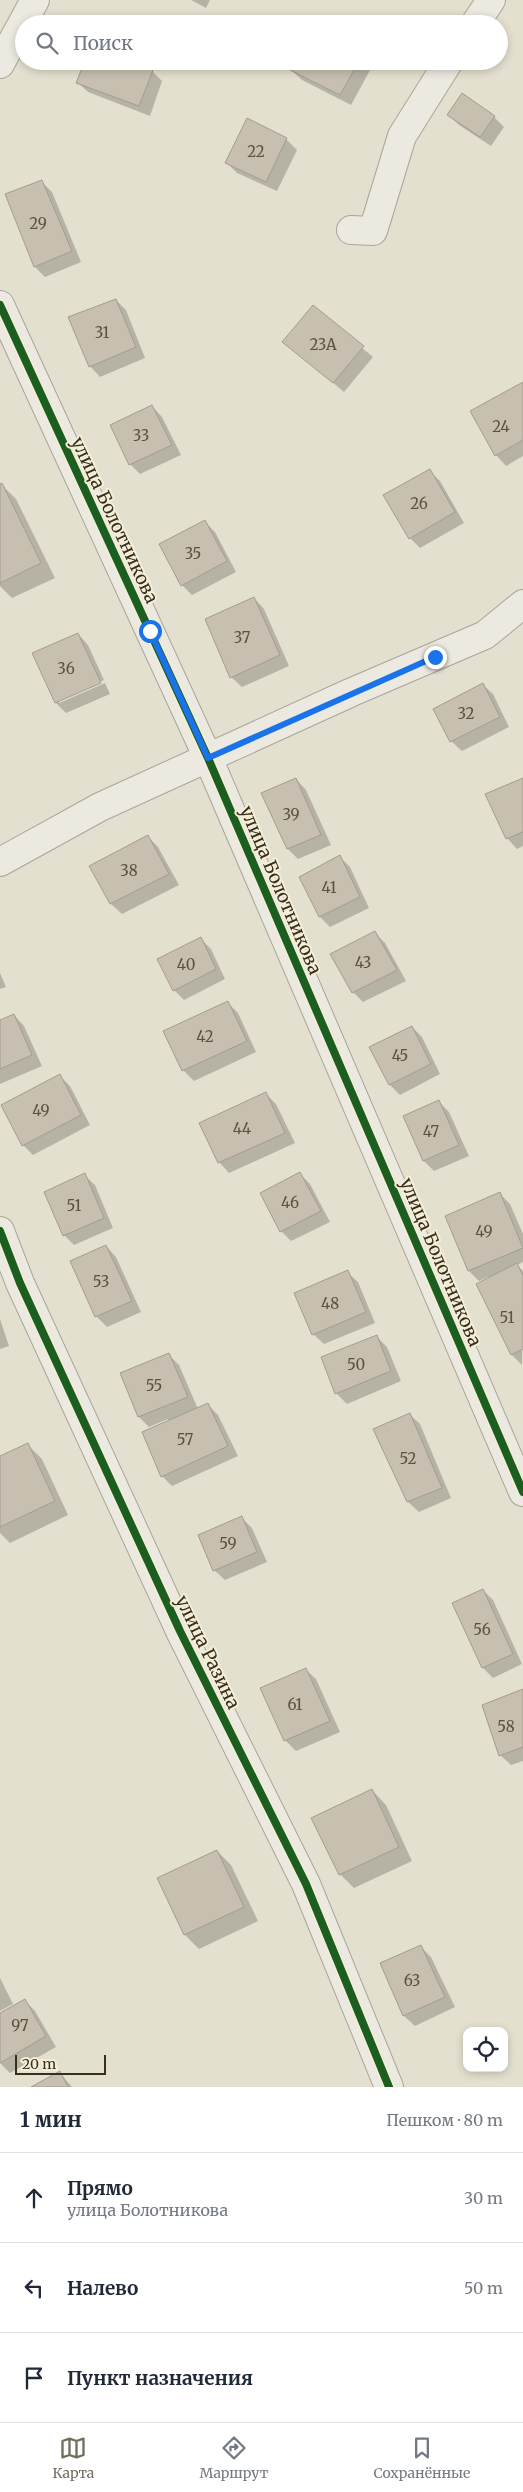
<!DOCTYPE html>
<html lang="ru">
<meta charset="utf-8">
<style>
body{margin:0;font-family:Merriweather,serif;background:#f6f6f7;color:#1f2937}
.controls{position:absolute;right:15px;bottom:15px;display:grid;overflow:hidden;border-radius:10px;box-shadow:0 2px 8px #0003}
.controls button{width:45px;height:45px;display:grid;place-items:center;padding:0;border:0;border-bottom:1px solid #e0e1e3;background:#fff;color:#1f2937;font:25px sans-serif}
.scale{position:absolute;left:15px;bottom:12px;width:91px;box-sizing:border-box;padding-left:5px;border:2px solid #382e20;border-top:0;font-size:14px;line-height:18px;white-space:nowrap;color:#382e20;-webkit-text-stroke:4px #f4eed6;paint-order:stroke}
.stop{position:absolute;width:15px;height:15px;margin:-11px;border:4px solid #1a73e8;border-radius:50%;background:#fff}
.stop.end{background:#1a73e8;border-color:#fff;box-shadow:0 1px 5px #0008}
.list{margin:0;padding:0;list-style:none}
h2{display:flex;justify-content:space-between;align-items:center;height:65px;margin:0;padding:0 20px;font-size:21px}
h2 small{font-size:16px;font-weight:400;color:#747a83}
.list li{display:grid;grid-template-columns:32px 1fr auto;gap:15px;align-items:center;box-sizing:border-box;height:90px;padding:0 20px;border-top:1px solid #e0e1e3}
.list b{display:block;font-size:19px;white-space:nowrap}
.list p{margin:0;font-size:16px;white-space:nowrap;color:#747a83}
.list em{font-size:16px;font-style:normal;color:#747a83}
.icon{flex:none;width:28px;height:28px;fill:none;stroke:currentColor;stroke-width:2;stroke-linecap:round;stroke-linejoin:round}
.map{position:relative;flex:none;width:523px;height:2087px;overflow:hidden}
.search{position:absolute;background:#fff;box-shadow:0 2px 8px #0003;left:15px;right:15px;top:15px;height:55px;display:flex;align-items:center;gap:12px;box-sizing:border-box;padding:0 18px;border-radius:28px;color:#747a83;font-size:19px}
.sheet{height:335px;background:#fff}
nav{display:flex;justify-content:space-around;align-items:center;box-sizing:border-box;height:70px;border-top:1px solid #e0e1e3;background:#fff;font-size:14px;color:#747a83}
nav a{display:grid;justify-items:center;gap:2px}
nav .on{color:#746c5d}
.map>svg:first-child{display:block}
</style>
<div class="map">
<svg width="523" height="2087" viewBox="0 0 523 2087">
<rect width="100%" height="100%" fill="#e4e0cf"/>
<path fill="#0003" d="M 191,0 L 210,0 L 206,8 Z
M 296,61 L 375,61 L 351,105 L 302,80 L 291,70 Z
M 152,71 L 162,81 L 150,116 L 88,92 L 77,82 Z
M 449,115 L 494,117 L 504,127 L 491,146 L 459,125 Z
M 286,139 L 297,150 L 277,191 L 237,173 L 227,163 Z
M 41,181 L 52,192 L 81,262 L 45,277 L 35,267 L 6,195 Z
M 116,300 L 126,310 L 145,358 L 100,377 L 90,366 Z
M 313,307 L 373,357 L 344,392 L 284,342 Z
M 523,384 L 523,456 L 506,466 L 496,455 Z
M 152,406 L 162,417 L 181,455 L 140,474 L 130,464 Z
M 429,471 L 440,481 L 464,523 L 420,548 L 410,538 Z
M 0,485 L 2,485 L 16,499 L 55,578 L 12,598 L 0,586 Z
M 204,521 L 215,532 L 236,572 L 192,595 L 182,585 Z
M 254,598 L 264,609 L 289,666 L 242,687 L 231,677 Z
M 78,634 L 88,645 L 104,680 L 59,700 L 59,703 L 105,683 L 110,694 L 66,713 L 56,703 Z
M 482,684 L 493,694 L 509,727 L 462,751 L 451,741 Z
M 296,779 L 306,790 L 331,845 L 298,859 L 288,849 Z
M 523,779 L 523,846 L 517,849 L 507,838 Z
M 148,837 L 158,847 L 179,885 L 122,914 L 111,904 L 91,866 Z
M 340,857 L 350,867 L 369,908 L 330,927 L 320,917 Z
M 374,932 L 385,943 L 406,981 L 363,1002 L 353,992 Z
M 201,939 L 211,949 L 225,979 L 184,1000 L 174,990 Z
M 0,973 L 6,987 L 0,989 Z
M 228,1003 L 238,1013 L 256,1052 L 194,1081 L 183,1070 L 165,1032 Z
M 14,1015 L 24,1026 L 42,1066 L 0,1084 L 0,1022 Z
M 412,1027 L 422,1037 L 440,1074 L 400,1095 L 390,1085 L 370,1047 Z
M 60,1076 L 70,1086 L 90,1125 L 33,1155 L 23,1145 Z
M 266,1094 L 276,1104 L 295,1143 L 229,1173 L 219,1162 Z
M 439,1102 L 449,1112 L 469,1156 L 434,1171 L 424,1161 L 404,1117 Z
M 300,1174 L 310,1184 L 330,1222 L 291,1241 L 281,1231 Z
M 84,1175 L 95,1185 L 113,1228 L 74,1245 L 64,1235 Z
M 500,1194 L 510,1204 L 523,1234 L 523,1262 L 517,1265 L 523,1271 L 522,1365 L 512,1355 L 478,1285 L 489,1279 L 488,1277 L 479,1281 L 469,1271 Z
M 106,1246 L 116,1257 L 141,1312 L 107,1327 L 96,1316 L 71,1262 Z
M 347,1272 L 358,1282 L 375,1323 L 324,1344 L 313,1334 Z
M 0,1319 L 9,1346 L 0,1349 Z
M 377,1337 L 387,1347 L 401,1381 L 347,1404 L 336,1393 Z
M 169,1355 L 179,1365 L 198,1409 L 208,1405 L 218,1415 L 238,1456 L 172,1486 L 162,1476 L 168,1419 L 149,1427 L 139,1417 L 121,1374 Z
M 409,1414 L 420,1424 L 451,1498 L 419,1512 L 408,1502 L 375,1429 Z
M 28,1445 L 42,1459 L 68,1515 L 10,1543 L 0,1533 L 0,1458 Z
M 242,1518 L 252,1528 L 267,1562 L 225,1580 L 214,1570 Z
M 483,1590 L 493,1600 L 522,1664 L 493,1678 L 483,1668 L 453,1604 Z
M 305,1669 L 316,1679 L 340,1732 L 296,1751 L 285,1740 Z
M 523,1691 L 523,1761 L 511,1765 L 500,1755 Z
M 372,1790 L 386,1805 L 412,1861 L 354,1888 L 340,1874 Z
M 217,1851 L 231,1865 L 258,1921 L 199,1949 L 185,1935 L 158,1879 Z
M 421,1947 L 431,1957 L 455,2007 L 415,2026 L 404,2016 L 381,1964 Z
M 0,1978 L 13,2004 L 0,2011 Z
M 25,2001 L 35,2011 L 56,2047 L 10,2073 L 0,2063 L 0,2015 Z
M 59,2072 L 72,2087 L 34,2087 Z"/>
<path fill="#c7bfb0" stroke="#a49c8e" d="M 85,61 L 129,61 L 153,70 L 139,106 L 76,83 Z
M 295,61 L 359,61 L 340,95 L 290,70 Z
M 462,93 L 495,116 L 480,137 L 447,115 Z
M 247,118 L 287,138 L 266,182 L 225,163 Z
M 42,180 L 72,251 L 34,267 L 5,194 Z
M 116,299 L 136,347 L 89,367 L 68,317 Z
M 313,305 L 364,346 L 333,383 L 282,342 Z
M 523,382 L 523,440 L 495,456 L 470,411 Z
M 152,405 L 172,445 L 129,465 L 110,425 Z
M 430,469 L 455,512 L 409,539 L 383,495 Z
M 2,483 L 41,563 L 0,583 L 0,484 Z
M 205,520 L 227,561 L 181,586 L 159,544 Z
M 254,597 L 280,655 L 230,678 L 205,619 Z
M 78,633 L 101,683 L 55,703 L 32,653 Z
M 483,683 L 500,717 L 450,742 L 433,709 Z
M 296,778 L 321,835 L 287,849 L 261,793 Z
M 523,778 L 523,832 L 506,839 L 485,794 Z
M 148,835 L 169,874 L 110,904 L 89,866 Z
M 340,855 L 360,897 L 319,917 L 299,877 Z
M 375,931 L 397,970 L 352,993 L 330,954 Z
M 201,937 L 216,969 L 173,991 L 157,959 Z
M 228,1001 L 247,1041 L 182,1071 L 163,1031 Z
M 14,1014 L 32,1055 L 0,1069 L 0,1020 Z
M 412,1026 L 431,1064 L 389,1085 L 369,1047 Z
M 60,1074 L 81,1115 L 22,1146 L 1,1105 Z
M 266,1092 L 285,1133 L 218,1163 L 199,1123 Z
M 439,1100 L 459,1145 L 423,1161 L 403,1116 Z
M 300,1172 L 321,1211 L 280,1232 L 260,1193 Z
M 85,1173 L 104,1218 L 63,1236 L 44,1192 Z
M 500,1192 L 523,1248 L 468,1271 L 445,1216 Z
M 106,1245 L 132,1301 L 95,1317 L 70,1261 Z
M 517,1263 L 523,1276 L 523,1349 L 511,1355 L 476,1284 Z
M 348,1270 L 366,1312 L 312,1335 L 294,1293 Z
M 377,1335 L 391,1371 L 335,1394 L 321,1357 Z
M 169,1353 L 188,1397 L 138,1417 L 120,1373 Z
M 208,1403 L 228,1446 L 161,1477 L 142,1432 Z
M 410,1413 L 442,1488 L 407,1502 L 373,1429 Z
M 28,1443 L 55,1501 L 0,1527 L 0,1456 Z
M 242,1516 L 257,1552 L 213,1571 L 198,1535 Z
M 483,1589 L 513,1654 L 482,1668 L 452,1603 Z
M 306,1668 L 330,1721 L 284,1741 L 260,1688 Z
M 523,1689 L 523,1747 L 499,1756 L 482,1705 Z
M 372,1789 L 399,1847 L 339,1875 L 311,1818 Z
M 217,1850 L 244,1907 L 184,1935 L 157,1878 Z
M 421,1945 L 445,1997 L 403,2016 L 380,1963 Z
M 25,1999 L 46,2036 L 0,2063 L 0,2013 Z
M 60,2071 L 68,2087 L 31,2087 Z"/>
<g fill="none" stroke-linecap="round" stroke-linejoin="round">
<defs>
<path id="minor" d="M 475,24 L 491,0
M 0,64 L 35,0
M 351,230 L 373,231 L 402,136 L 449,61
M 0,305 L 208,758 L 523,1492
M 0,862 L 100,807 L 352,692 L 485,635 L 523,604
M 0,1231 L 20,1283 L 180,1631 L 306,1884 L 389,2087"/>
</defs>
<use href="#minor" stroke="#a9a598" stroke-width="30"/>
<use href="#minor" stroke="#ece9e0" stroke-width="28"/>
<defs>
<path id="cycleway" d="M 0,305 L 208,758 L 523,1492
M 0,1231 L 20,1283 L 180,1631 L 306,1884 L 389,2087"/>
</defs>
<use href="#cycleway" stroke="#f4eed6" stroke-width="11"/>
<use href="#cycleway" stroke="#1b5e20" stroke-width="8"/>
</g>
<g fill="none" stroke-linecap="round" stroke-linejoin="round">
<path stroke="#1a73e8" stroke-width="6" d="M 150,631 L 208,758 L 435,657"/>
</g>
<g text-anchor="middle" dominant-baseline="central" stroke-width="4" stroke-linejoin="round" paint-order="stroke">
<g font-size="15" fill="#5c5244">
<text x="256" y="151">22</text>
<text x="38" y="223">29</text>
<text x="102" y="332">31</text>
<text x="323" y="344">23А</text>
<text x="501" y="426">24</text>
<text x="141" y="435">33</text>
<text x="419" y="503">26</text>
<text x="193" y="553">35</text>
<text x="242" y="637">37</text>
<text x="66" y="668">36</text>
<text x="466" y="713">32</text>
<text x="291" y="814">39</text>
<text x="129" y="870">38</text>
<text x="329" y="887">41</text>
<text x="363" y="962">43</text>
<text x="186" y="964">40</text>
<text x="205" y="1036">42</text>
<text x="400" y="1055">45</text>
<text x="41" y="1110">49</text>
<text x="242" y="1128">44</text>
<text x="431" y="1131">47</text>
<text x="290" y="1202">46</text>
<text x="74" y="1205">51</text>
<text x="484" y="1231">49</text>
<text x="101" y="1281">53</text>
<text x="330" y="1303">48</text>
<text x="507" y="1317">51</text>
<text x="356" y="1364">50</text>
<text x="154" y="1385">55</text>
<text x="185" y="1439">57</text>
<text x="408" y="1458">52</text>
<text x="228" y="1543">59</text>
<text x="482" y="1629">56</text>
<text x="295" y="1704">61</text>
<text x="506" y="1726">58</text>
<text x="412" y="1980">63</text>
<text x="20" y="2025">97</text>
</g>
<g font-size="18" fill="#382e20" stroke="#f4eed6">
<text transform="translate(115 520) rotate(65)">улица Болотникова</text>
<text transform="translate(281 890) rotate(67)">улица Болотникова</text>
<text transform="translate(441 1262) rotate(67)">улица Болотникова</text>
<text transform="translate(208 1652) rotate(64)">улица Разина</text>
</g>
</g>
</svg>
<div class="controls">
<button><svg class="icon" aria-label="locate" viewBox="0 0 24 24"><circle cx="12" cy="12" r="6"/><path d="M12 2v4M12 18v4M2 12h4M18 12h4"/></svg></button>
</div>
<div class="scale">20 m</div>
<div class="stop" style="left:150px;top:631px"></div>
<div class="stop end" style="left:435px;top:657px"></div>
<div class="search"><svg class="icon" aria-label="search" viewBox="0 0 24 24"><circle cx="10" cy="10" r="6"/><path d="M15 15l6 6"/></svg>Поиск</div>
</div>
<section class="sheet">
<h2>1 мин<small>Пешком · 80 m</small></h2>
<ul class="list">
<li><svg class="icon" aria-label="ahead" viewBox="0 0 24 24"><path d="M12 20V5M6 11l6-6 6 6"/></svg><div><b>Прямо</b><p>улица Болотникова</p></div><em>30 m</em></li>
<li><svg class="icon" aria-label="left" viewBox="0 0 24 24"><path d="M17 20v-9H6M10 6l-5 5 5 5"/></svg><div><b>Налево</b></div><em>50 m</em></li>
<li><svg class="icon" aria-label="arrive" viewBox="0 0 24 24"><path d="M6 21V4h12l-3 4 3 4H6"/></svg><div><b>Пункт назначения</b></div></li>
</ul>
</section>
<nav>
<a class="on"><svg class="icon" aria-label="map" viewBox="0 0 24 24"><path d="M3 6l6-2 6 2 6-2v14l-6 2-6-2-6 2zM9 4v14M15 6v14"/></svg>Карта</a>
<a><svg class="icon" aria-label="directions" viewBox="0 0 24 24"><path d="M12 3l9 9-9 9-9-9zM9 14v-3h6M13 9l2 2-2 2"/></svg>Маршрут</a>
<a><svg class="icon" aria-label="saved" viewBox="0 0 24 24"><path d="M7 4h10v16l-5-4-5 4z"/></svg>Сохранённые</a>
</nav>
